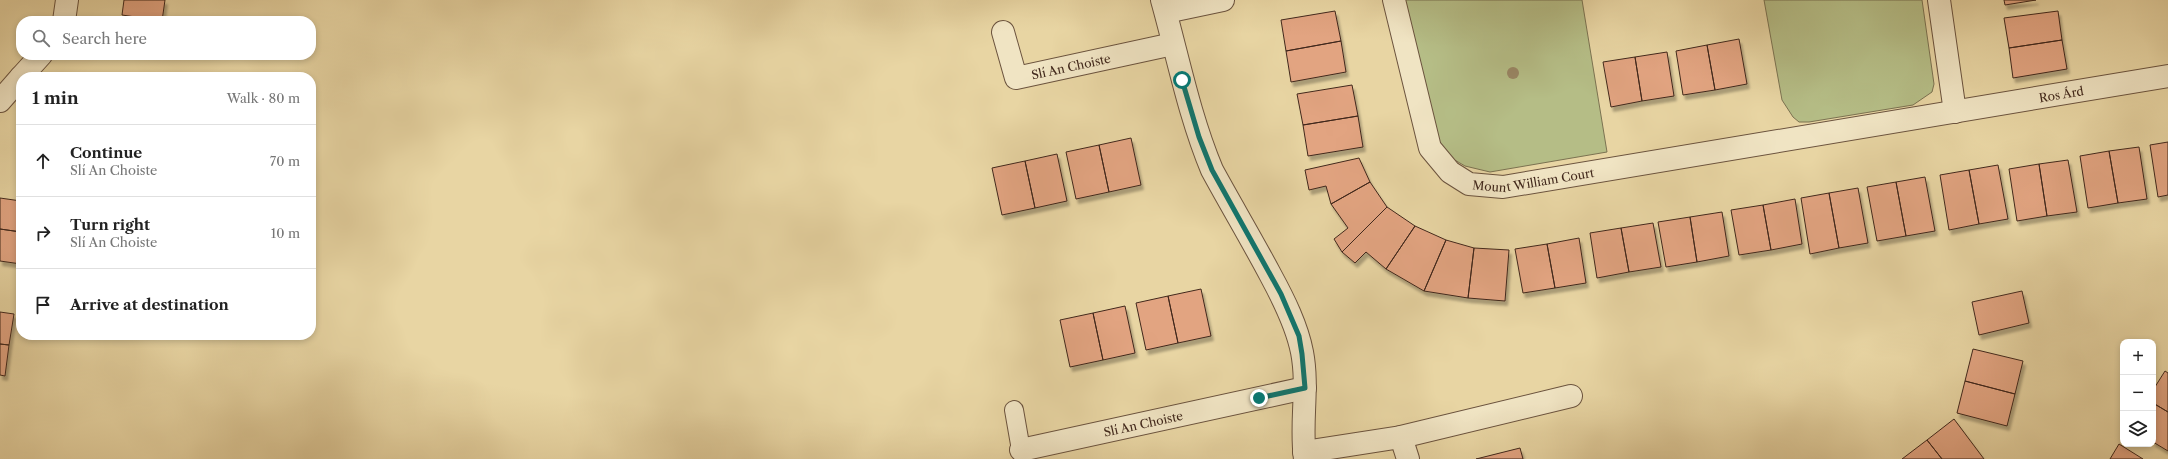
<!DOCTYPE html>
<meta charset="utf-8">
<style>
body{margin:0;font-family:"Libre Caslon Text",serif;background:#f2f2f2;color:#222}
.controls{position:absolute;right:12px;bottom:12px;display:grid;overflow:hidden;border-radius:8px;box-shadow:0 2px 6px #0003}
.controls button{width:36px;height:36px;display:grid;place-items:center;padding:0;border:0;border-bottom:1px solid #e0e0e0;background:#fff;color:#222;font:20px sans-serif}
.stop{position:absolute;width:12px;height:12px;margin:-9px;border:3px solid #0f766e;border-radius:50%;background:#fff}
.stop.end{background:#0f766e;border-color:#fff;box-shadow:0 1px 4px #0008}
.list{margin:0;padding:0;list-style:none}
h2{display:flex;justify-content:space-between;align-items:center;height:52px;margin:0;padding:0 16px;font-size:17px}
h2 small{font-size:13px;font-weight:400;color:#767676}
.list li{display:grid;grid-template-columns:26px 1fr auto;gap:12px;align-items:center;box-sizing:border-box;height:72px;padding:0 16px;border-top:1px solid #e0e0e0}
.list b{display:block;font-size:15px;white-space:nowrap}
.list p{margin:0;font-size:13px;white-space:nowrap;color:#767676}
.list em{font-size:13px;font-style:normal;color:#767676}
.icon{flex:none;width:22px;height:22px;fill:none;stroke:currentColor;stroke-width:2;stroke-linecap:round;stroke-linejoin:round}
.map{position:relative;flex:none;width:2168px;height:459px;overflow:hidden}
.search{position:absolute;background:#fff;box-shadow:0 2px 6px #0003;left:16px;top:16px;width:300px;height:44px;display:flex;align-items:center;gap:10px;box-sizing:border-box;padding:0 14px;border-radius:16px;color:#767676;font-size:15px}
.panel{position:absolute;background:#fff;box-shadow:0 2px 6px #0003;left:16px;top:72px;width:300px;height:268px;border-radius:16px}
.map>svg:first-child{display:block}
</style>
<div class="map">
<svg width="2168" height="459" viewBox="0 0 2168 459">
<defs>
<filter id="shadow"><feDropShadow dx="2.5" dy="4.5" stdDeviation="1" flood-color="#0004"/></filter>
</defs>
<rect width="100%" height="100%" fill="#e8d5a3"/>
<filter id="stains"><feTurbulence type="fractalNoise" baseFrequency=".005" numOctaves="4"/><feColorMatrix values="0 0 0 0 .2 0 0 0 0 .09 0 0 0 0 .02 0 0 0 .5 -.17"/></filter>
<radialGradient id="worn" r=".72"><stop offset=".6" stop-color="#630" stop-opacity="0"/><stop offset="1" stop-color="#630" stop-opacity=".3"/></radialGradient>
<path fill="#b5bd86" stroke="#7b7251" d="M 1403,0 L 1582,0 L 1607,152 L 1490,172 L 1465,166 L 1453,159 L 1442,147 L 1432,127 Z
M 1764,0 L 1922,0 L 1934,84 L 1932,92 L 1913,105 L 1809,122 L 1799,122 L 1793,117 L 1782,100 Z"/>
<path fill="#e2a481" stroke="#41281c" filter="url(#shadow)" d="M 124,0 L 165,0 L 162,21 L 122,15 Z
M 2004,0 L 2036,0 L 2005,5 Z
M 1335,11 L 1341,41 L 1286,51 L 1281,20 Z
M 2058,11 L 2062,40 L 2009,48 L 2004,18 Z
M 1739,39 L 1747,84 L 1715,90 L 1707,45 Z
M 2062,40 L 2067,69 L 2013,78 L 2009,48 Z
M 1341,41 L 1346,72 L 1291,82 L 1286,51 Z
M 1707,45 L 1715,90 L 1683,95 L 1676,51 Z
M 1667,52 L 1674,96 L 1642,101 L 1635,57 Z
M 1635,57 L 1642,101 L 1611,107 L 1603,62 Z
M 1352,85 L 1358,116 L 1303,125 L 1297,94 Z
M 1358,116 L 1363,147 L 1308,156 L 1303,125 Z
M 1131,138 L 1141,185 L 1109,192 L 1099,145 Z
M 2168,142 L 2168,195 L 2158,197 L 2150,145 Z
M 1099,145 L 1109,192 L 1076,199 L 1066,152 Z
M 2139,147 L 2147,199 L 2118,203 L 2109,151 Z
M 2109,151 L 2118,203 L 2088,208 L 2080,156 Z
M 1057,154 L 1067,201 L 1035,208 L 1025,161 Z
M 1359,158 L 1370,182 L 1331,204 L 1326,186 L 1309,190 L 1305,170 Z
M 2068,160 L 2077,212 L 2047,216 L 2039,164 Z
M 1025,161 L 1035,208 L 1002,215 L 992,168 Z
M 2039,164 L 2047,216 L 2017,221 L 2009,169 Z
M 1998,165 L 2008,219 L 1979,224 L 1969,170 Z
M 1969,170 L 1979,224 L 1949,230 L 1940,175 Z
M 1925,177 L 1935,231 L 1906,236 L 1896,182 Z
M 1370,182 L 1387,207 L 1342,252 L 1334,239 L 1348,228 L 1331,204 Z
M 1896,182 L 1906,236 L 1877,241 L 1867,187 Z
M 1858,188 L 1868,243 L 1839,248 L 1829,193 Z
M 1829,193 L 1839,248 L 1810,254 L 1801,198 Z
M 0,198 L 21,201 L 21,232 L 0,229 Z
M 1795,199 L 1802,244 L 1771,250 L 1763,205 Z
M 1763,205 L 1771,250 L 1739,255 L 1731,210 Z
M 1387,207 L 1415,226 L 1386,269 L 1366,252 L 1355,263 L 1342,252 Z
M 1722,212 L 1729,256 L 1697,262 L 1690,217 Z
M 1690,217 L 1697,262 L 1666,267 L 1658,222 Z
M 1653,223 L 1661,267 L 1629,272 L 1621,228 Z
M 1415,226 L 1446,240 L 1424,291 L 1386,269 Z
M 1621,228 L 1629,272 L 1597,278 L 1590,233 Z
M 0,229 L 21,232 L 21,264 L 0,261 Z
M 1579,238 L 1586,283 L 1555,288 L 1547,244 Z
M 1446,240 L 1474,248 L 1468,298 L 1424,291 Z
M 1547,244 L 1555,288 L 1523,293 L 1515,249 Z
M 1474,248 L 1509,250 L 1505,301 L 1468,298 Z
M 1201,289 L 1211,336 L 1178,343 L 1168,296 Z
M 2022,291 L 2029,323 L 1979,335 L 1972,302 Z
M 1168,296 L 1178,343 L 1146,350 L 1136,303 Z
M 1125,306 L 1135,353 L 1103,360 L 1093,313 Z
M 0,312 L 14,314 L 9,345 L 0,344 Z
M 1093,313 L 1103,360 L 1070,367 L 1060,320 Z
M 0,344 L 9,345 L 5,376 L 0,375 Z
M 1973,349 L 2023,361 L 2015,394 L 1965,381 Z
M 2165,371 L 2168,373 L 2168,412 L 2153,403 L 2153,390 Z
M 1965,381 L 2015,394 L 2007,426 L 1957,413 Z
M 2153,403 L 2168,412 L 2168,451 L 2153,442 Z
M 1954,419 L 1984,459 L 1942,459 L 1927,440 Z
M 1927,440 L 1942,459 L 1902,459 Z
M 2119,444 L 2143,459 L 2110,459 Z
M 1520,448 L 1523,459 L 1476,459 Z"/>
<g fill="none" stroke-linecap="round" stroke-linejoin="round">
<defs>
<path id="service" d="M 1014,410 L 1021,450"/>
<g id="minor">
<path d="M 1162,0 C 1178,57 1189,115 1212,170 C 1231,205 1252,240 1271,276 C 1284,300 1297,326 1302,352 C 1309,388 1300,423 1305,459"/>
<path id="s1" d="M 1394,0 L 1430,148 L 1450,172 L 1469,184 L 1503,187 L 2168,76"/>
<path d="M 1939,0 L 1955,112"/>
<path d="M 1166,12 L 1223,0"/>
<path d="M 64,21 L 67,0"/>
<path id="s2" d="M 1003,32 L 1016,78 L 1173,44"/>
<path d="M 21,77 L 41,55"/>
<path d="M 0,101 L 21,77"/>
<path d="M 1401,437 L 1571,396"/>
<path id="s3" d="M 1021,450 L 1305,388"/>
<path d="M 1304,452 L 1401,437 L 1408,459"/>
</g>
</defs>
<use href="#service" stroke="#6b533e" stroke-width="20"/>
<use href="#minor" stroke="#6b533e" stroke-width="24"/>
<use href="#service" stroke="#f0e4c3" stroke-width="18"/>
<use href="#minor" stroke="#f0e4c3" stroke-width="22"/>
</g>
<circle fill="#998664" cx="1513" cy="73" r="6"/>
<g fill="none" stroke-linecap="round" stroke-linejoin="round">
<path stroke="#0f766e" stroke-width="5" d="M 1182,80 L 1199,137 L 1212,170 L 1281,294 L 1299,336 L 1302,354 L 1305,388 L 1259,398"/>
</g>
<g text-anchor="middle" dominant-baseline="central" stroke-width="3.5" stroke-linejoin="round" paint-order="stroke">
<g font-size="12" fill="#41281c" stroke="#f0e4c3">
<text stroke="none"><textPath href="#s2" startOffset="104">Slí An Choiste</textPath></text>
<text stroke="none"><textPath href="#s1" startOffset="806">Ros Árd</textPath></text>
<text stroke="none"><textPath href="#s1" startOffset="271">Mount William Court</textPath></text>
<text stroke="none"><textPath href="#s3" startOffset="125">Slí An Choiste</textPath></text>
</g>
</g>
<rect width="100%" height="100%" filter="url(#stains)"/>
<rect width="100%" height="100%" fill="url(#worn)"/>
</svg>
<div class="controls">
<button>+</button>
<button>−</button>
<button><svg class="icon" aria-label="layers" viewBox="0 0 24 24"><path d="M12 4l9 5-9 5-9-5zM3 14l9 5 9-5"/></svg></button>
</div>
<div class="stop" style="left:1182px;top:80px"></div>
<div class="stop end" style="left:1259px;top:398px"></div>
<div class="search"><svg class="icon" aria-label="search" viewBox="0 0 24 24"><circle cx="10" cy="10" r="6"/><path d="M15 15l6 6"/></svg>Search here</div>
<section class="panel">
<h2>1 min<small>Walk · 80 m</small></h2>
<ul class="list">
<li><svg class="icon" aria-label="ahead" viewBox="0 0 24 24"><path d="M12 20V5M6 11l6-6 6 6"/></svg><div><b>Continue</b><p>Slí An Choiste</p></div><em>70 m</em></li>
<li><svg class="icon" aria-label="right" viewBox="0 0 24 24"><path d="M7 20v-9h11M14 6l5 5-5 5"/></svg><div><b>Turn right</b><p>Slí An Choiste</p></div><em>10 m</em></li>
<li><svg class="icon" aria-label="arrive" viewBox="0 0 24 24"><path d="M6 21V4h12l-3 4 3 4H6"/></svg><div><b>Arrive at destination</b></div></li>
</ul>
</section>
</div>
